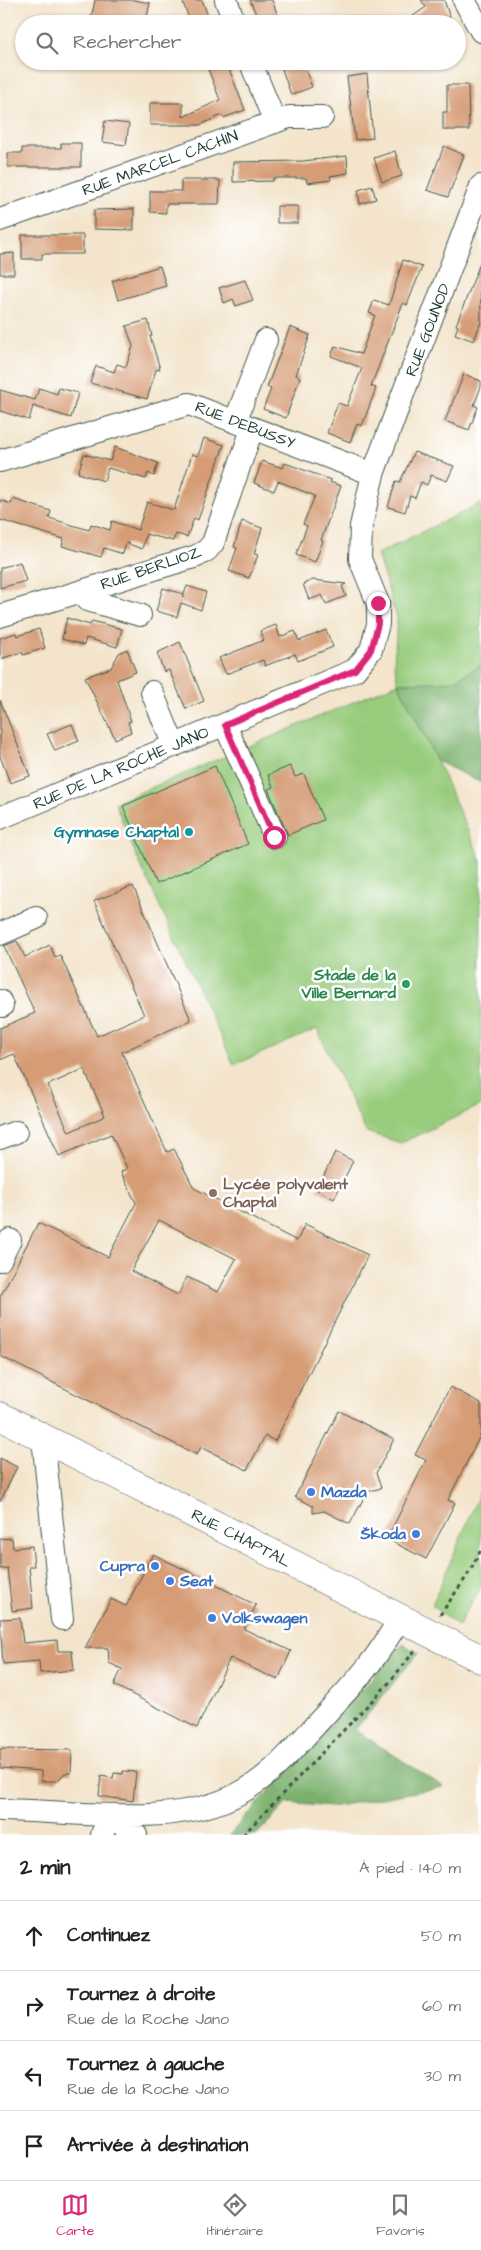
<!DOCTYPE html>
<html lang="fr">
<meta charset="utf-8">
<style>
body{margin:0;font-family:"Architects Daughter",sans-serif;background:#f2f2f2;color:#222}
.stop{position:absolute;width:15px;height:15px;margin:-11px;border:4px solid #db2777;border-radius:50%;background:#fff}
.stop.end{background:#db2777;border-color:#fff;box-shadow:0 1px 5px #0008}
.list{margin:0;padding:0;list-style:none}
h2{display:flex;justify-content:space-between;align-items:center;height:65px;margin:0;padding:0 20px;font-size:21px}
h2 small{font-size:16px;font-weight:400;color:#767676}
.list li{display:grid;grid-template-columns:32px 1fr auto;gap:15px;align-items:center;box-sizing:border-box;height:70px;padding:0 20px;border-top:1px solid #e0e0e0}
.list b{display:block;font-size:19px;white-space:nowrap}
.list p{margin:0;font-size:16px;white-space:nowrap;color:#767676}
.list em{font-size:16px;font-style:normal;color:#767676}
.icon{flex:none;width:28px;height:28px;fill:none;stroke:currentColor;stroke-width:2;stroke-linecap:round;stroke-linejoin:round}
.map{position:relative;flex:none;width:481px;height:1835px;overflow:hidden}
.search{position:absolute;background:#fff;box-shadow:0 1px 4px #0004;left:15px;right:15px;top:15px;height:55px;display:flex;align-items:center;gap:12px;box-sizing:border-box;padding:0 18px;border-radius:28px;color:#767676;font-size:19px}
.sheet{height:345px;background:#fff}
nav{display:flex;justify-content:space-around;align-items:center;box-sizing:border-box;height:70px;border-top:1px solid #e0e0e0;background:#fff;font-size:14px;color:#767676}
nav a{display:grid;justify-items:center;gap:2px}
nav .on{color:#db2777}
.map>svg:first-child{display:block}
</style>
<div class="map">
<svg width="481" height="1835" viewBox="0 0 481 1835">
<rect width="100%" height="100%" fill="#fff"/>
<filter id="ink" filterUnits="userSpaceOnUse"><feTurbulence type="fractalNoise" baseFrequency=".02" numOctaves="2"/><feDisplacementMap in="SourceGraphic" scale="10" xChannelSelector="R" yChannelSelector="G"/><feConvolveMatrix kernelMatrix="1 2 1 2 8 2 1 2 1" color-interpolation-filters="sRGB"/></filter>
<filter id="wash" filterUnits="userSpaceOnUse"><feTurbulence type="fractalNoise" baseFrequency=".0096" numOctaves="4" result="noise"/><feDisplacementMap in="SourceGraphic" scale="20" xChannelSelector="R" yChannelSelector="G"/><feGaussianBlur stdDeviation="1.12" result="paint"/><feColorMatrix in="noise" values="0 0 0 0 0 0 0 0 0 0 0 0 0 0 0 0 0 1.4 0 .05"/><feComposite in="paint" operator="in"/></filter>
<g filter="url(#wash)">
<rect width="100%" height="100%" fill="#f3e4cb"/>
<path fill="#97cc7d" stroke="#5b8458" d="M 481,503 L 481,665 L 453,681 L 398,684 L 437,761 L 481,860 L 481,1105 L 401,1143 L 366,1132 L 317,1029 L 234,1065 L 135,853 L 115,803 L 398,683 L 394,663 L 397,618 L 377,554 Z
M 481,1490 L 481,1588 L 463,1616 L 459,1627 L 432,1605 Z"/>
<path fill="#79b06c" stroke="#4c7650" d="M 481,665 L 481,783 L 437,761 L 398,683 L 453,681 Z
M 403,1644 L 418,1653 L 355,1730 L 444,1787 L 331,1807 L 287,1803 L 256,1835 L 229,1835 Z"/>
<g id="blocks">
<path fill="#d69c76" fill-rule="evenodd" d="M 95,0 L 134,0 L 150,3 L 146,21 L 131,18 L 130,22 L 115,19 L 115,24 L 90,24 Z
M 182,0 L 202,0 L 211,24 L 191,24 Z
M 250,0 L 272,0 L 281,24 L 260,24 Z
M 421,0 L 444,0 L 452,24 L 402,24 L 426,7 Z
M 205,61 L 226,61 L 245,110 L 223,118 L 222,115 L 200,125 L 150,125 L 150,103 L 183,103 L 183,117 L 220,100 Z
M 302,61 L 312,87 L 291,95 L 282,69 Z
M 367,74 L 373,138 L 355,140 L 347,77 Z
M 447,85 L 468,85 L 469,130 L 443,130 L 443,112 L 447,112 Z
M 105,121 L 129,124 L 126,145 L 102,142 Z
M 61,143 L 81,143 L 81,167 L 8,167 L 8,153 L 22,153 L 22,148 L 61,148 Z
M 444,146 L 464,155 L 448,197 L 427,190 Z
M 395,151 L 402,176 L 382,182 L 374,158 Z
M 347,156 L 348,173 L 330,176 L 331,180 L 307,183 L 306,178 L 273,178 L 273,181 L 233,182 L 233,162 L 303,161 Z
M 181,180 L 220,180 L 219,204 L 166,204 L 166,213 L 150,212 L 150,191 L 181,191 Z
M 372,186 L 376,199 L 360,204 L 358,190 Z
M 277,206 L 298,206 L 298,223 L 277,223 Z
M 134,209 L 134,230 L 94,229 L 94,210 Z
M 22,235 L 83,235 L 83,254 L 42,254 L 42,259 L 22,259 Z
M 14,253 L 14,274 L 0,274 L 0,254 Z
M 403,260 L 422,267 L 407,305 L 403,303 L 371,386 L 376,388 L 362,426 L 357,424 L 350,442 L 327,433 L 338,403 L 347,406 L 362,368 L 331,356 L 335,346 L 361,354 L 375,315 L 369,313 L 374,300 L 389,305 Z
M 480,263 L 481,322 L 474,341 L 455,334 L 458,326 L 456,325 Z
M 160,266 L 166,286 L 118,300 L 112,281 Z
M 245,280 L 253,300 L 236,306 L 233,299 L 224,303 L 219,288 Z
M 148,320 L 152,336 L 150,336 L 160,369 L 156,370 L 147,399 L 90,383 L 96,366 L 114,372 L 117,364 L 126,367 L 133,346 L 126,326 Z
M 290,327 L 310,335 L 296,375 L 300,377 L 286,418 L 263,409 L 271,389 L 267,387 Z
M 464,374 L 481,381 L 481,387 L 474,405 L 478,407 L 469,430 L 445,421 Z
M 39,388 L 57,394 L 59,388 L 78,393 L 71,418 L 33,406 L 29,420 L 0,411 L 0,390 L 35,400 Z
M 204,438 L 224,445 L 198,520 L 194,518 L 187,537 L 176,534 L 173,541 L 146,534 L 142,549 L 126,543 L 123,554 L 104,548 L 101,557 L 62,546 L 64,539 L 0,520 L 0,500 L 11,504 L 13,499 L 51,511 L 49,518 L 89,530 L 91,524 L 110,530 L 112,521 L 138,530 L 147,502 L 174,510 L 192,454 L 198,456 Z
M 115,447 L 158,463 L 154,476 L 148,473 L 146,479 L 108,468 L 104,481 L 78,473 L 84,454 L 110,461 Z
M 414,452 L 454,466 L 447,481 L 431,475 L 427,485 L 421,482 L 415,498 L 410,496 L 405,512 L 388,507 L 396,481 L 400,482 Z
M 262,461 L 283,468 L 285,463 L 331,480 L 330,482 L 341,486 L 321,540 L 323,541 L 315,562 L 296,555 L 307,526 L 303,524 L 315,496 L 278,481 L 274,491 L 254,483 Z
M 242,521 L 262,528 L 254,554 L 258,555 L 249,578 L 229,571 L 237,548 L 234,547 Z
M 20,562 L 26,581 L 0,588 L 0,568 Z
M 313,580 L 346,584 L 342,586 L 346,596 L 326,604 L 322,595 L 309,600 L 303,584 Z
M 187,586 L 206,592 L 201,610 L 181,603 L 177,617 L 156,611 L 163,588 L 184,594 L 183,597 Z
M 67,618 L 90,625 L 92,621 L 122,629 L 117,647 L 86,638 L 84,645 L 62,639 Z
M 276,625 L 280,637 L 295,631 L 299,641 L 326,630 L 333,647 L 298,661 L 295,654 L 265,666 L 263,660 L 226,674 L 219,658 L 264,640 L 260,631 Z
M 39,629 L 45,648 L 23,655 L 22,652 L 0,659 L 0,638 L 16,633 L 17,636 Z
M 180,642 L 204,701 L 186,709 L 169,670 L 164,672 L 157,653 Z
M 127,649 L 136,672 L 117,680 L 131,721 L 128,722 L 131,732 L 115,739 L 85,677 L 111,668 L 119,653 Z
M 0,700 L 30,776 L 10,783 L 0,756 Z
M 72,724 L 79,741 L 55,751 L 47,734 Z
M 215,766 L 248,844 L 156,884 L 123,806 Z
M 290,766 L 295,777 L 304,774 L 323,820 L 288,835 L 268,789 L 273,787 L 268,775 Z
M 133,886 L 191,1020 L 122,1052 L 167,1152 L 174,1149 L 194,1188 L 297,1241 L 305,1224 L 368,1255 L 275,1441 L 265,1436 L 247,1470 L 201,1447 L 197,1455 L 0,1356 L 0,1297 L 38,1223 L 108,1257 L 136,1203 L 121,1172 L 127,1168 L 111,1134 L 59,1156 L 14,1054 L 0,1060 L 0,1028 L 35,1013 L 4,946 L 17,941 L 25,957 L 50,945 L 55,957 L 60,955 L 97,1036 L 144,1015 L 94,901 ZM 84,1069 L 105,1116 L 69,1132 L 48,1085 ZM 159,1220 L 236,1259 L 218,1292 L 187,1277 L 178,1295 L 131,1271 Z
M 335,1152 L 353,1161 L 334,1199 L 317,1190 Z
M 450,1387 L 481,1403 L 481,1434 L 448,1500 L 455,1503 L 426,1559 L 387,1539 L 426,1460 L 415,1455 Z
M 339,1411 L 394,1439 L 376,1473 L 381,1488 L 367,1492 L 350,1524 L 324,1511 L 313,1513 L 313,1506 L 295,1497 Z
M 0,1458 L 17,1467 L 0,1502 Z
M 12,1538 L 13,1548 L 32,1546 L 34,1566 L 29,1566 L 33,1608 L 12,1611 L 7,1568 L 0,1569 L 0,1539 Z
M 153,1554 L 256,1605 L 244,1629 L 291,1651 L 278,1680 L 230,1658 L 197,1728 L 114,1685 L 122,1669 L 109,1663 L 108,1648 L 85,1648 L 111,1599 L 126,1606 Z
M 20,1618 L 23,1643 L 57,1640 L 58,1651 L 72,1651 L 74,1670 L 40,1673 L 39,1661 L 3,1664 L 0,1619 Z
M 0,1749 L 72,1750 L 71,1773 L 65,1773 L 57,1781 L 41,1781 L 41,1771 L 0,1768 Z
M 123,1771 L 136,1772 L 133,1801 L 99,1796 L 101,1776 L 113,1778 L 114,1773 L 123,1774 Z"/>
</g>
</g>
<g filter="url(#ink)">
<use href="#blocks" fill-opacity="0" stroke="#3f564b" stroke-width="1"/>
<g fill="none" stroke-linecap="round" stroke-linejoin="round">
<defs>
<path id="minor" d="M 226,0 L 235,24
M 464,0 L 481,31
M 250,61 L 275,122
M 0,220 L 289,117 L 322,117
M 235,422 L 266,340
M 0,461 L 189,404 L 373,474
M 84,591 L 87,600 L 140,615
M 0,616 L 197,556 L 207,550 L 213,543 L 252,429
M 152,692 L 174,746
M 225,725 L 275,837
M 0,818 L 355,670 L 371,650 L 378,624 L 378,603 L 360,559 L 361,526 L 373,474 L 481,186
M 0,934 L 36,918
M 0,1001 L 2,1006
M 0,1138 L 16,1132
M 0,1260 L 10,1240
M 43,1438 L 62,1619
M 0,1810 C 73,1810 173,1830 240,1793 C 272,1776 296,1746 321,1719 C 350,1688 380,1657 399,1618
M 102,1835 L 109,1815 L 136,1835"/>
<path id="major" d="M 0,1416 L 481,1659"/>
</defs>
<use href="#minor" stroke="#3f564b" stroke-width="24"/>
<use href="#major" stroke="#3f564b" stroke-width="29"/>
<path stroke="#3f564b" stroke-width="3" stroke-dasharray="4 4" stroke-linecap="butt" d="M 440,1615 L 467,1576 L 481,1550
M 243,1835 L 388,1684 L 416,1649"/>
<use href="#minor" stroke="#fff" stroke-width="22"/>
<use href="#major" stroke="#fff" stroke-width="28"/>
</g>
</g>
<g fill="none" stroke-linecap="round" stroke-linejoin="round" filter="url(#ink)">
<path stroke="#db2777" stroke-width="6" d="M 274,837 L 225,725 L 355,670 L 371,650 L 378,624 L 378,603"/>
</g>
<circle fill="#0f9aa8" stroke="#fff" stroke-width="2" cx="189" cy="832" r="5"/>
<circle fill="#2e9e5b" stroke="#fff" stroke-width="2" cx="406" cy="984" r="5"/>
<circle fill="#8d6e63" stroke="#fff" stroke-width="2" cx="213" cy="1193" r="5"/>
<g fill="#3f7fe0" stroke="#fff" stroke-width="2">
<circle cx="311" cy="1492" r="5"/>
<circle cx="416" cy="1534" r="5"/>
<circle cx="155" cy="1566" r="5"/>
<circle cx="170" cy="1581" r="5"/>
<circle cx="212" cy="1618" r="5"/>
</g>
<g text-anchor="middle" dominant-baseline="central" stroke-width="5" stroke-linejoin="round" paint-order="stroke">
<g font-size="16" fill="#1f3d34" stroke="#fff">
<text transform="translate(160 163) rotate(-20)">RUE MARCEL CACHIN</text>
<text transform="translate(428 330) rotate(-69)">RUE GOUNOD</text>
<text transform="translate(245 425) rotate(21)">RUE DEBUSSY</text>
<text transform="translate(151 568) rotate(-19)">RUE BERLIOZ</text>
<text transform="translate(121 768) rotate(-23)">RUE DE LA ROCHE JANO</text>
<text transform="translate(241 1538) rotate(27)">RUE CHAPTAL</text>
</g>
<g font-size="16" font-weight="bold" fill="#0d838f" stroke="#fff" text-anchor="end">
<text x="179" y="832">Gymnase Chaptal</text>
</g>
<g font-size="16" font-weight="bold" fill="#27864d" stroke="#fff" text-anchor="end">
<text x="396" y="975">Stade de la<tspan x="396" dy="18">Ville Bernard</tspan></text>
</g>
<g font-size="16" font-weight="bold" fill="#785e54" stroke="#fff" text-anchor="start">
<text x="223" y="1184">Lycée polyvalent<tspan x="223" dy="18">Chaptal</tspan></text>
</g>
<g font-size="16" font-weight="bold" fill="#366cbe" stroke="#fff" text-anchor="start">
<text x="321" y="1492">Mazda</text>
<text x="406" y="1534" text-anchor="end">Škoda</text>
<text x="145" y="1566" text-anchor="end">Cupra</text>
<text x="180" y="1581">Seat</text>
<text x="222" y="1618">Volkswagen</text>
</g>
</g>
</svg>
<div class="stop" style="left:274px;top:837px"></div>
<div class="stop end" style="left:378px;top:603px"></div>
<div class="search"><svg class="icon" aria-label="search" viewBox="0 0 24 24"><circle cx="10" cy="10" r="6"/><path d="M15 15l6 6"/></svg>Rechercher</div>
</div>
<section class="sheet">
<h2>2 min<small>À pied · 140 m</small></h2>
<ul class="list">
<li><svg class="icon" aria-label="ahead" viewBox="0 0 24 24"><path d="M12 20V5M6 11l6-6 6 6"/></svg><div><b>Continuez</b></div><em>50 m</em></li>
<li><svg class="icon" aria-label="right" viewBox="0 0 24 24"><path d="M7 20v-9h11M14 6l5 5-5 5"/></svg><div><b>Tournez à droite</b><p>Rue de la Roche Jano</p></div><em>60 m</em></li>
<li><svg class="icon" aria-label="left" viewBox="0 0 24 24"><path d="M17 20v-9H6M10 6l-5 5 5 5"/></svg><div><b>Tournez à gauche</b><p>Rue de la Roche Jano</p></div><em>30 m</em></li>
<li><svg class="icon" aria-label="arrive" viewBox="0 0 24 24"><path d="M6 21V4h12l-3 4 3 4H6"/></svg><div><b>Arrivée à destination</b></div></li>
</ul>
</section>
<nav>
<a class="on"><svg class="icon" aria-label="map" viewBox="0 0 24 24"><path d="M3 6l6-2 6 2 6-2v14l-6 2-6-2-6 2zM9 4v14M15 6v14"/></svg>Carte</a>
<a><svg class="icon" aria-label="directions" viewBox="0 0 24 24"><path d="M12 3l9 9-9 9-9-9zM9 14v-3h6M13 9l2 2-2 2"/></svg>Itinéraire</a>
<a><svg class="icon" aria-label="saved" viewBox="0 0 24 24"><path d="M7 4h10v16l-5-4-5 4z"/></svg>Favoris</a>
</nav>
